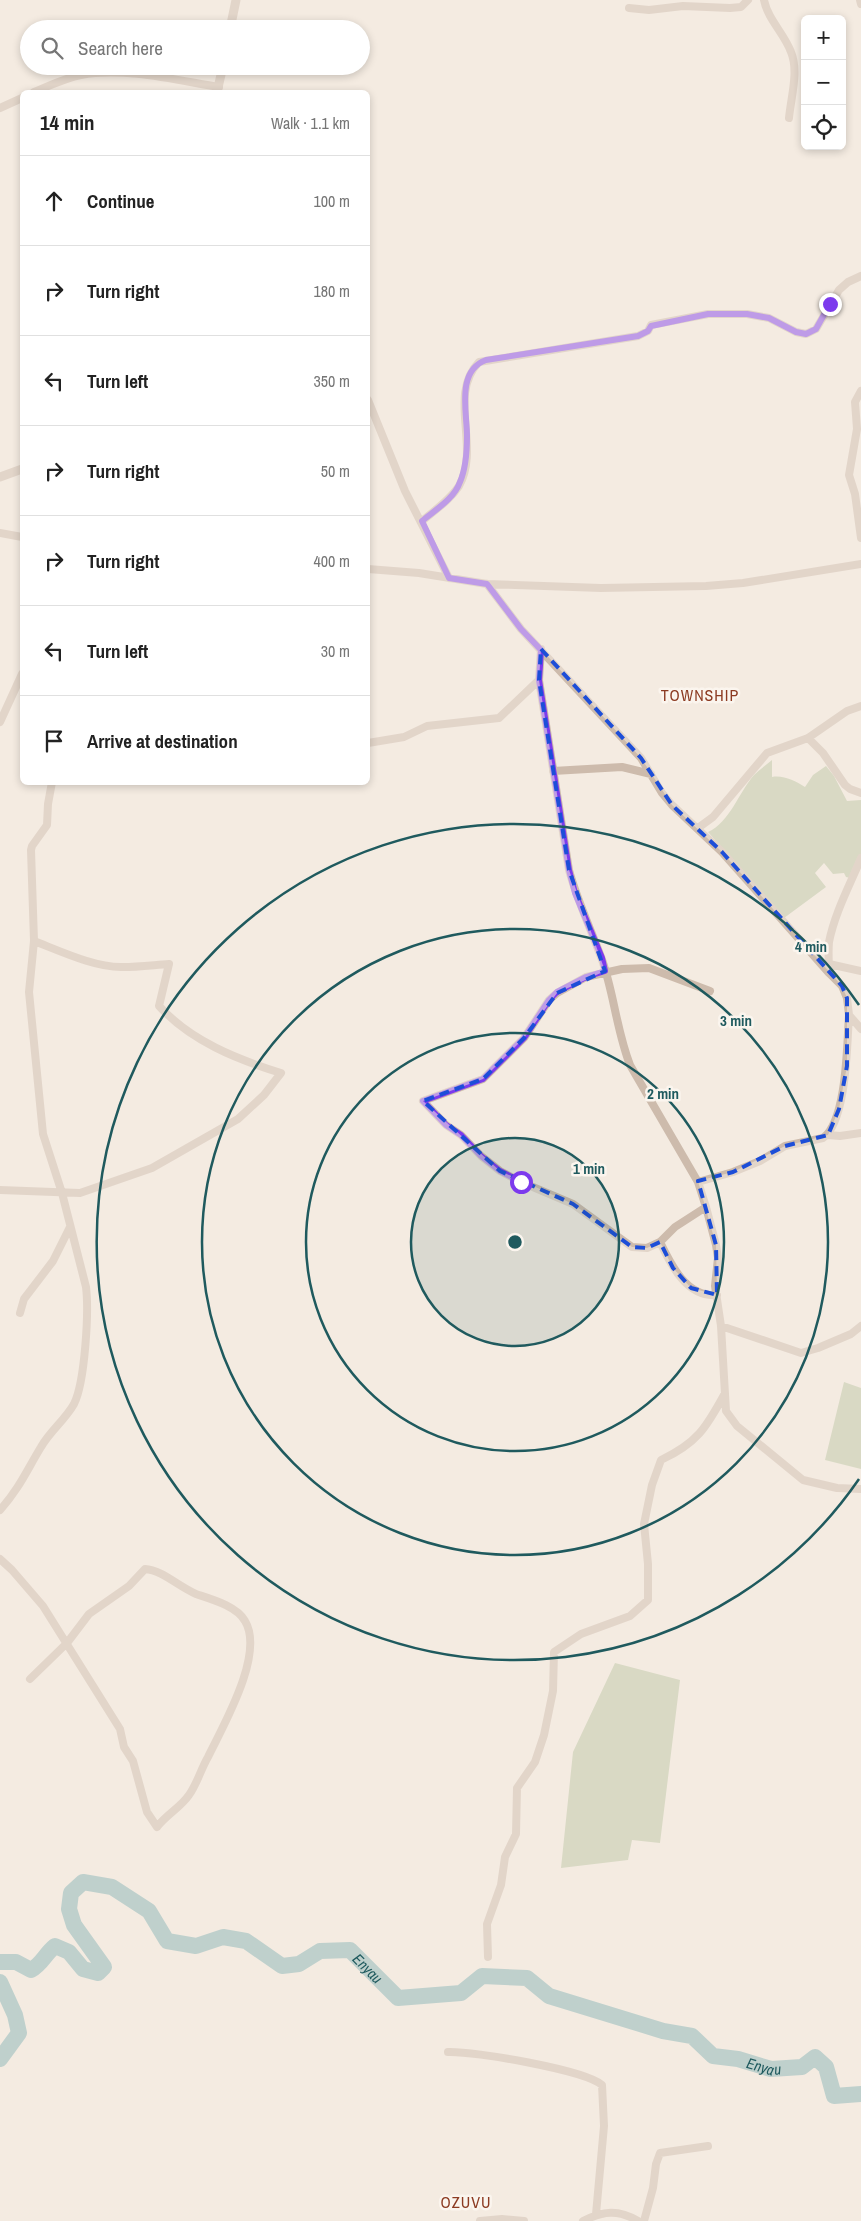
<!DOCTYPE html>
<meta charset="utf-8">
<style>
body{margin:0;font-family:"Archivo Narrow",sans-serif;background:#f6f6f6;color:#222}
.controls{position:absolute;right:15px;top:15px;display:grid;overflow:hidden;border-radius:8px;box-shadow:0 2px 8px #0003}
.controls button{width:45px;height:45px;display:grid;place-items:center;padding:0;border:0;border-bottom:1px solid #e0e0e0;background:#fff;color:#222;font:25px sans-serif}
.stop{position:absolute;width:15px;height:15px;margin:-11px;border:4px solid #7c3aed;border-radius:50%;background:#fff}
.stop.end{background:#7c3aed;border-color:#fff;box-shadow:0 1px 5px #0008}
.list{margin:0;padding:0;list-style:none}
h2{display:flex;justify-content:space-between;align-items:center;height:65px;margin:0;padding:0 20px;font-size:21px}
h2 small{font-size:16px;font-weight:400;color:#767676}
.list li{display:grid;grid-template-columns:32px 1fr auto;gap:15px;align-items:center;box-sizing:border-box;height:90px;padding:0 20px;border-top:1px solid #e0e0e0}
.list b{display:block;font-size:19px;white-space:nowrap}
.list em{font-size:16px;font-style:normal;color:#767676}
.icon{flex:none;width:28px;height:28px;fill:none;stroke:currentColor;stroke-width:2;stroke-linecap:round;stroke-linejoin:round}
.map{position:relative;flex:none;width:861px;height:2221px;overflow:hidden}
.search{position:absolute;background:#fff;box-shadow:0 2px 8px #0003;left:20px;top:20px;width:350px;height:55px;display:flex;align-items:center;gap:12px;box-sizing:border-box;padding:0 18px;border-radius:28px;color:#767676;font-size:19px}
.panel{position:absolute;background:#fff;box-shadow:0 2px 8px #0003;left:20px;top:90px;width:350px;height:695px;border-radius:8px}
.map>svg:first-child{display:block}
</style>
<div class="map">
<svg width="861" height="2221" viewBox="0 0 861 2221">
<rect width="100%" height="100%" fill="#f4ebe1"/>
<path fill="#b8c4a0" d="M 772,760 L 772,777 C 784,775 795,781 805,787 L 813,775 L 826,766 L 834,776 L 847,801 L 861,800 L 861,860 L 854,879 L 846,877 L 844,873 L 833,874 L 824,863 L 815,873 L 826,887 L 784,918 L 708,832 C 730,822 739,792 754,775 C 759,770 766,765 772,760 Z
M 844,1382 L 861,1388 L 861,1469 L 825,1460 Z
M 615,1663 L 680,1680 L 660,1843 L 632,1840 L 628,1860 L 561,1868 L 573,1752 Z"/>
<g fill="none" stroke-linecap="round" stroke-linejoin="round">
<g stroke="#7fb0b2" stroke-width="16">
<path id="s1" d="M 0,1962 L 16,1962 L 31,1970 C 42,1964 45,1954 55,1946 L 69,1952 L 83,1969 L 98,1973 L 104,1967 L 74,1925 L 69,1909 L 71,1893 L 83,1882 L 112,1887 L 149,1911 L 167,1941 L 196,1946 L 223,1937 L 246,1941 L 282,1966 L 299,1964 L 320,1951 L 350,1950 L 398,1998 L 461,1993 L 482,1976 L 527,1978 L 549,1996 L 663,2031 L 692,2036 L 713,2056 L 738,2059 L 771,2069 L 802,2067 L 815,2057 L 826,2067 L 834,2096 L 861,2094"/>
<path d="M 0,1982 L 15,2015 L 19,2033 L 0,2059"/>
</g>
<path stroke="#cdbbac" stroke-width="8" d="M 764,0 C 768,20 784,33 791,52 C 799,71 791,97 789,118
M 860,0 L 861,4
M 629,8 L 649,10 L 683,6 L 730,8 L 741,7 L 748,0
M 34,92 C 49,86 65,78 81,75 C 124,67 176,80 219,87
M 0,108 L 22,98
M 861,391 L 855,402 L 857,429 L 849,475 L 855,494 L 861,538
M 368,400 L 405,491 L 449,578
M 422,521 C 435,510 450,500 459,486 C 481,448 447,395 479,362 L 638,336 L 648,331 L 651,325 L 708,314 L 747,314 L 769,318 L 796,332 L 806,334 L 816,329 L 839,290 L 848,282 L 861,276
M 0,533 L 22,537
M 368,569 L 419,573 L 487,584 L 601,588 L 706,586 L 743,583 L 861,564
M 487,584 L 521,629 L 641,758 L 662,793 L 672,805 L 722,852 L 829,973
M 541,649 L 539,680 L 569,870 C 577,900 590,927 601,957 C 614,992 616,1029 630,1065 L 698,1182 L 706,1207 L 716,1245 L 718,1258 L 715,1286 L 721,1326 L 726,1411 L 737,1426 L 803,1480 L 837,1488 L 861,1489
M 0,722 L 22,674
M 808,738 L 823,753 L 845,785 L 850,789 L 861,793
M 368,743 L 404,737 L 427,726 L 499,718 L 539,680
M 553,771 L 622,767 L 651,774
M 698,828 L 713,817 L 767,753 L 808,738 L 847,711 L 861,706
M 861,858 C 850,885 835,912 829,942 C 828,952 829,963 829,973 L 842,986 L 847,998 L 849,1015 L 861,1029
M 829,964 L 861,971
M 828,1135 L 840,1136 L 861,1133
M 698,1182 L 733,1172 L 760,1161 L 785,1146 L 823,1138 C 847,1121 847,1043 849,1015
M 0,1190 L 80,1193 L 152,1168 L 238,1119 L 264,1095 L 281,1073 C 236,1059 191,1041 159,1006 L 169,964 C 154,965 138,967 123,967 C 96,968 60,951 34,941
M 706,1207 L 675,1227 L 660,1242 L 647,1248 L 632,1247 L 573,1204 L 521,1182 L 500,1171 L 481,1156 L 461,1135 L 446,1125 L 423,1101 L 483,1079 L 524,1038 L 549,1000 L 557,993 L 586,977 L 622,969 L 649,968 L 710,991
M 660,1242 C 671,1265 687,1298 717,1295
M 20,1313 L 24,1299 L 53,1261 L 70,1227
M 721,1326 L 801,1353 L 818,1348 L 851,1334 L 861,1326
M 0,1510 C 19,1489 27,1470 41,1447 C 50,1431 65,1420 74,1404 C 85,1382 89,1312 86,1287 L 62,1193 L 43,1134 L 29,992 L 34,941 L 31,850 L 32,846 L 47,825 L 48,804 L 52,782
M 0,1559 L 12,1570 L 43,1606 L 120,1729 L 124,1747 L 133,1761 L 147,1812 L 157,1827 C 166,1815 181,1807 189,1795 C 197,1784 201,1769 208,1757 C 223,1726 265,1654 245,1621 C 237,1606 211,1599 196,1594 C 179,1587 162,1570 145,1569 L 129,1586 L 89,1614 L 67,1643 L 30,1679
M 488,1957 L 487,1924 L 501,1885 L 505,1857 L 516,1834 L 517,1788 L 535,1762 L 544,1735 L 553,1691 L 554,1652 L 581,1634 L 630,1616 L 648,1600 L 648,1564 L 644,1524 L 652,1485 L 661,1460 C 697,1443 706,1428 724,1395
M 448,2052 C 474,2051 585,2070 602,2085 L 604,2126 L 596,2214
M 480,2221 L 502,2219 L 524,2221
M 583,2221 C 603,2211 618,2209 638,2221
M 644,2221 L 653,2188 L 656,2164 L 660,2153 L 708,2146"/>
<path stroke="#cdbbac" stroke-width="9" d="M 230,29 L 236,0
M 217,92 L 223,66
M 0,477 L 22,469"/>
</g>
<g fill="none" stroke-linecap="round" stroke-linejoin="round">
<path stroke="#7c3aed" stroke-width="6" d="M 521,1182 L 500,1171 L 481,1156 L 461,1135 L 446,1125 L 423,1101 L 483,1079 L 524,1038 L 549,1000 L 557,992 L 586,977 L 605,971 L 602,958 L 575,893 L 569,870 L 539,680 L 541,650 L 521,629 L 487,584 L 449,578 L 422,521 C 435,510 454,499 460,482 C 466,468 467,452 467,436 C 467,412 456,371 486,360 L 638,336 L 648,331 L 651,326 L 708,314 L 747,314 L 769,318 L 796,332 L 806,334 L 816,329 L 830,304"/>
</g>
<path d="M0 0H861V2221H0ZM 541,649 L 641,758 L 672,805 L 722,852 L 842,986 L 847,998 L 847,1066 L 839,1109 L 828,1135 L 785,1146 L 733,1172 L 698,1181 L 716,1245 L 717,1295 L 691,1288 L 673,1268 L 660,1242 L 647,1248 L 632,1247 L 573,1204 L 500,1171 L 423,1101 L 483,1079 L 524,1038 L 557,993 L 605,971 L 569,870 L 539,680 Z" fill="#f4ebe1" fill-opacity=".55" fill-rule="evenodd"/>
<path fill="none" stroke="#1d4ed8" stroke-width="4" stroke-dasharray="10 6" stroke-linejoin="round" d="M 541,649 L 641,758 L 672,805 L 722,852 L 842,986 L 847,998 L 847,1066 L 839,1109 L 828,1135 L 785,1146 L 733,1172 L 698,1181 L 716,1245 L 717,1295 L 691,1288 L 673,1268 L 660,1242 L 647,1248 L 632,1247 L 573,1204 L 500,1171 L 423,1101 L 483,1079 L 524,1038 L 557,993 L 605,971 L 569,870 L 539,680 Z"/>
<circle cx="515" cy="1242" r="104" fill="#1f5a5e" fill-opacity=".12"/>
<g fill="none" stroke="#1f5a5e" stroke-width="2.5">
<circle cx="515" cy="1242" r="104"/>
<circle cx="515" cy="1242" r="209"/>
<circle cx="515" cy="1242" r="313"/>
<path d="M859 1479A418 418 0 1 1 859 1005"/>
</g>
<g text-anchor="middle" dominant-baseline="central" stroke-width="5" stroke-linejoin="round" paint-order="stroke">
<g font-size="15" font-style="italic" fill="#1f5a5e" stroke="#fbf5ee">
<text stroke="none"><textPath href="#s1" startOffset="560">Enyau</textPath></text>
<text stroke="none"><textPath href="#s1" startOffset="996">Enyau</textPath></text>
</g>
<g font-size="16" letter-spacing="1" fill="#8c3b22" stroke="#fbf5ee">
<text x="700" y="695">TOWNSHIP</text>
<text x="466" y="2202">OZUVU</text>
</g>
</g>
<circle cx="515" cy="1242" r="8" fill="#1f5a5e" stroke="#fbf5ee" stroke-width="2.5"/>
<g font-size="15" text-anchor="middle" font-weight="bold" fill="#1f5a5e" stroke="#fbf5ee" stroke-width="5" stroke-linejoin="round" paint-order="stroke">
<text x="811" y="952">4 min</text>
<text x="736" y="1026">3 min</text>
<text x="663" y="1099">2 min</text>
<text x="589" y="1174">1 min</text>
</g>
</svg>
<div class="controls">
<button>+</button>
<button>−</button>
<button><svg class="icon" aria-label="locate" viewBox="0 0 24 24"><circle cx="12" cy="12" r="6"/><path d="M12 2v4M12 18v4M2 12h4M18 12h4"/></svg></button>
</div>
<div class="stop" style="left:521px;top:1182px"></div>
<div class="stop end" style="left:830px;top:304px"></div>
<div class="search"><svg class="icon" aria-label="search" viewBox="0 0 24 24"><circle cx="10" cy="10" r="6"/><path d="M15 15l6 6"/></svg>Search here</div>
<section class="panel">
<h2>14 min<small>Walk · 1.1 km</small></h2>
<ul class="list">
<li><svg class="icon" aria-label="ahead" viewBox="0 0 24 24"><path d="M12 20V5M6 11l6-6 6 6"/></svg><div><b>Continue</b></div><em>100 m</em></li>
<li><svg class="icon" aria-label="right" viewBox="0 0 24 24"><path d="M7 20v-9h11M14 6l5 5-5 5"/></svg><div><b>Turn right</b></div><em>180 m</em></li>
<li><svg class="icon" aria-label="left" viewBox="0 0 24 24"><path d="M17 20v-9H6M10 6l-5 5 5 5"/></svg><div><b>Turn left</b></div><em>350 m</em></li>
<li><svg class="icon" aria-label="right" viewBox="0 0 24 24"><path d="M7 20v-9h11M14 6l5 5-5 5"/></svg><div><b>Turn right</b></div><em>50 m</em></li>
<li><svg class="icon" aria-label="right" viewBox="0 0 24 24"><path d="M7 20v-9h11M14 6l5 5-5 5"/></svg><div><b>Turn right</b></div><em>400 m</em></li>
<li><svg class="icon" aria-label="left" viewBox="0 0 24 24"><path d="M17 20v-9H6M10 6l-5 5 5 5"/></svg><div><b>Turn left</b></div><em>30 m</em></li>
<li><svg class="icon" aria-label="arrive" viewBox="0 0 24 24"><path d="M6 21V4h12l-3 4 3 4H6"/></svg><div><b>Arrive at destination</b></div></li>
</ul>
</section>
</div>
